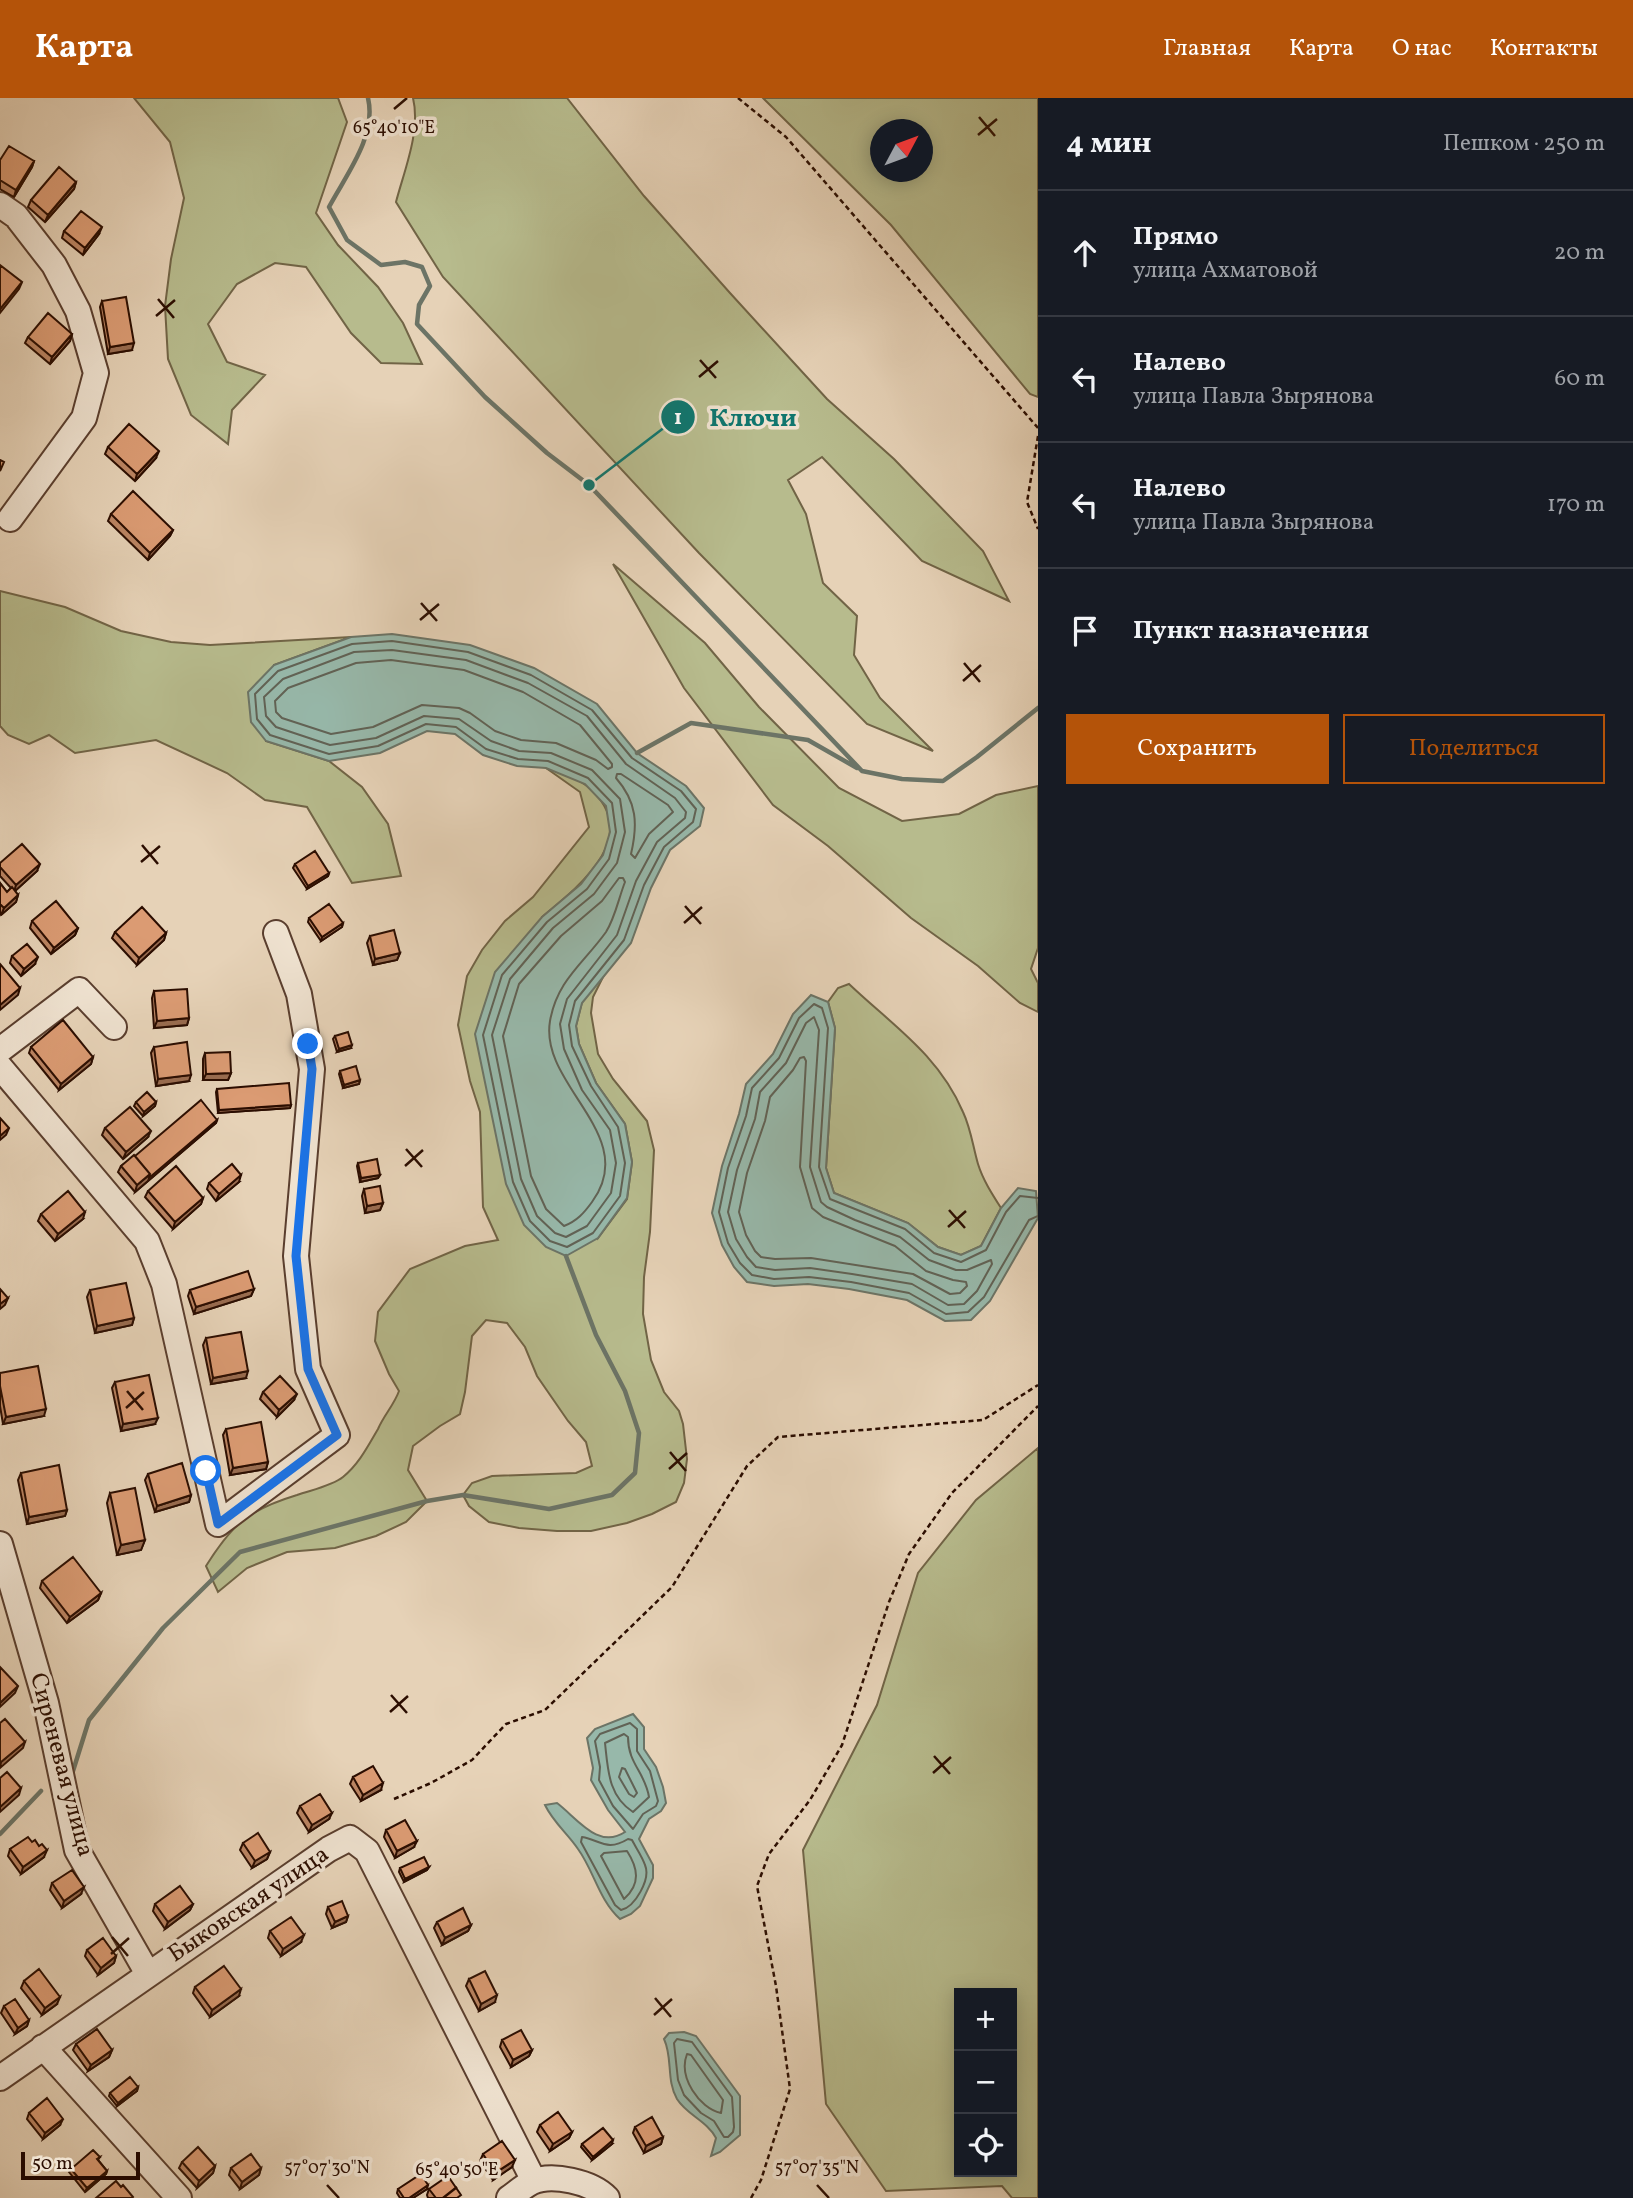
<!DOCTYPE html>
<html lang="ru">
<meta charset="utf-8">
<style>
body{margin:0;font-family:Vollkorn,serif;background:#20242c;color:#f1f3f6}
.controls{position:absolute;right:21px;bottom:21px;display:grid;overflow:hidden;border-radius:0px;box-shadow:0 4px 18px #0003}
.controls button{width:63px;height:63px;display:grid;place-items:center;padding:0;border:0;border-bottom:2px solid #363941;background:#171b24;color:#f1f3f6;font:35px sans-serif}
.compass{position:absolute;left:870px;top:21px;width:63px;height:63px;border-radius:50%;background:#171b24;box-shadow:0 4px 18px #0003;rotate:49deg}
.scale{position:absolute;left:21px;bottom:18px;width:119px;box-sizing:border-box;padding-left:7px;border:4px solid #2b0d00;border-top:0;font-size:19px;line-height:24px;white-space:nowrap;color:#2b0d00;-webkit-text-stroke:5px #efe2d0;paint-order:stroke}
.stop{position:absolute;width:21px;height:21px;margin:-16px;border:5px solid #1a73e8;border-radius:50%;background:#fff}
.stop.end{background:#1a73e8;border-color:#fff;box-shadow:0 2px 7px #0008}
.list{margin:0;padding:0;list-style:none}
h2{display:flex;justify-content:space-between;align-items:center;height:91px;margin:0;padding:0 28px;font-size:30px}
h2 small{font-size:23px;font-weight:400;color:#9ea1a6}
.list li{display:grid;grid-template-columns:46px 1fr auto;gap:21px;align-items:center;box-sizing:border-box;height:126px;padding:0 28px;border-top:2px solid #363941}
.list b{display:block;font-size:26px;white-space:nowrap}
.list p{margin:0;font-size:23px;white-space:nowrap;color:#9ea1a6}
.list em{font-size:23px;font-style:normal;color:#9ea1a6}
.actions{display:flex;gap:14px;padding:21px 28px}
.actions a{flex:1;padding:16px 0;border:2px solid #b45309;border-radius:0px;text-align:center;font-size:24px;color:#b45309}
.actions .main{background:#b45309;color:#fff}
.icon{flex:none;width:38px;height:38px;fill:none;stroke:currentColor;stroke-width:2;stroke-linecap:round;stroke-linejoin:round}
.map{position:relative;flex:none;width:1038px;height:2100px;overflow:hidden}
header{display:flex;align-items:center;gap:42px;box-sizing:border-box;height:98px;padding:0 35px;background:#b45309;color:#fff}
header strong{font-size:33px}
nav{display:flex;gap:38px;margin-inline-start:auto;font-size:24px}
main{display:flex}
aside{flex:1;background:#171b24}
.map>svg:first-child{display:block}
</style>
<header>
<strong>Карта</strong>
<nav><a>Главная</a><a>Карта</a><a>О нас</a><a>Контакты</a></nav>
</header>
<main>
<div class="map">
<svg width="1038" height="2100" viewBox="0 0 1038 2100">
<rect width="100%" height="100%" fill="#e6d2b7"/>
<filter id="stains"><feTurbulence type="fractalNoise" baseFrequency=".00286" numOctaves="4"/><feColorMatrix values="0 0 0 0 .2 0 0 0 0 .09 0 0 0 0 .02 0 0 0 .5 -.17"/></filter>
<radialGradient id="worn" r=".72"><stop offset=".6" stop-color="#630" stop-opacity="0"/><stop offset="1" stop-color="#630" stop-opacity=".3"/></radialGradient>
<path fill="#b7bb8d" stroke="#716446" stroke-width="2" fill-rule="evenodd" d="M 134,0 L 338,0 L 347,24 L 316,115 L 338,147 L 378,189 L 403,225 L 422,266 L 381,265 L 351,235 L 306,169 L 275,165 L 237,186 L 208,226 L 227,264 L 265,277 L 232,312 L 228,346 L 191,317 L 168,261 L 165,208 L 171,161 L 184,100 L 170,44 Z
M 413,0 L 567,0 L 644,98 L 730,195 L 827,301 L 894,361 L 983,453 L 1009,503 L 922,463 L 822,359 L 788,382 L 806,416 L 823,485 L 857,518 L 854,557 L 880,600 L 933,653 L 867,626 L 699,455 L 443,179 L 396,104 C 404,73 421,33 413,0 Z
M 763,0 L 1038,0 L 1038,299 L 1030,296 L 891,127 ZM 880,32 L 922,32 L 922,74 L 880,74 Z
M 613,466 L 705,545 L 759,609 L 839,690 L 902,723 L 959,716 L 996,697 L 1038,688 L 1038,850 L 1031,871 L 1038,885 L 1038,914 L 1020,905 L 978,868 L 911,820 L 828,748 L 773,707 L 684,590 Z
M 0,493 L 65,509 L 121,533 L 171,544 L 210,547 L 351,539 L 274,567 L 266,643 L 329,663 L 362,689 L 388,726 L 401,778 L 352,785 L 307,709 L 265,702 L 227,675 L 156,642 L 75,655 L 49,637 L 29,646 L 8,637 L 0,628 Z
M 546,670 C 559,675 576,679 587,688 C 645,736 581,787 542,819 L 598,1140 L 627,1101 L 632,1064 L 625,1026 L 596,985 L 579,946 L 576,928 L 582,904 L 605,875 L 593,899 L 591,915 L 598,956 L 613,981 L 647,1023 L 654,1052 L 650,1134 L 644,1179 L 643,1216 L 651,1262 L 664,1294 L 679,1313 L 683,1326 L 687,1361 L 684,1385 L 676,1404 L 652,1416 L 627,1425 L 591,1433 L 557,1433 L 519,1430 L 489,1424 L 469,1408 L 463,1397 L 472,1385 L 492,1378 L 576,1375 L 592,1368 L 586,1344 L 568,1323 L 537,1278 L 525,1249 L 507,1225 L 486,1222 L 472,1238 L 465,1294 L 460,1316 L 440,1328 L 413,1348 L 408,1372 L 427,1403 L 406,1424 L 376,1438 L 335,1450 L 287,1454 L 247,1470 L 218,1494 L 206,1468 C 233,1425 248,1412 297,1397 C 311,1392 332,1388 343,1379 C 359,1366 368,1348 378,1331 C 384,1317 394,1307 399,1293 L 389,1276 L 375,1243 L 378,1214 L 410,1171 L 465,1148 L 498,1142 L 483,1109 L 480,1014 L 470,983 L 458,927 L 467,878 L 482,852 L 505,823 L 533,799 L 589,729 L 580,694 Z
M 849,886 C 892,927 938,956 963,1014 C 971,1031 973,1049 978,1066 C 983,1082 992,1096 1001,1110 L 981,1148 L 961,1157 L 938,1149 L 908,1125 L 834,1095 L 826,1070 L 835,930 L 828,904 L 838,890 Z
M 1038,1350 L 1038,2100 L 1012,2100 L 1002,2088 L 886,2093 L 826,2006 L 803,1752 L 877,1607 L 918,1475 L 976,1402 ZM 959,1895 L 1012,1895 L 1012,2074 L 959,2074 Z"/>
<path fill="#97b8aa" stroke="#6c7466" stroke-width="2" d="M 392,536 L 470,547 L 534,570 L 597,606 L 637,655 L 686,688 L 704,710 L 700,728 L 670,752 L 651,790 L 631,845 L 582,905 L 576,928 L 579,946 L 596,985 L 625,1026 L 632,1064 L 627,1100 L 598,1140 L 566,1158 L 546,1149 L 524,1127 L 506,1086 L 475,936 L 495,874 L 542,819 L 581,786 L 603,757 L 610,734 L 606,708 L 585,686 L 546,670 L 517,668 L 483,657 L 455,636 L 427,633 L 380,655 L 329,663 L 266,643 L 251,624 L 248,594 L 274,567 L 351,539 Z
M 811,897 L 828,904 L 835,930 L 826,1070 L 834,1095 L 908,1125 L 938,1149 L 961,1157 L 981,1148 L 1001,1110 L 1018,1090 L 1036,1093 L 1038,1120 L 990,1203 L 971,1222 L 945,1223 L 907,1202 L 849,1191 L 808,1186 L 774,1188 L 747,1184 L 734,1169 L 722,1147 L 712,1115 L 722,1068 L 739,1016 L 746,986 L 773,956 L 793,916 Z
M 633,1616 L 644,1629 L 644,1651 L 656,1669 L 663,1689 L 666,1705 L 661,1713 L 649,1721 L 639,1741 L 653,1767 L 653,1780 L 640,1808 L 631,1816 L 620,1821 C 599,1802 594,1773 578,1751 C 568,1736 553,1724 545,1707 L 557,1705 C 577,1720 598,1752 625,1734 L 608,1712 L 591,1682 L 593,1670 L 587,1640 L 595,1631 Z
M 684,1934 L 696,1938 L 740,1998 L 740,2037 L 720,2054 L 711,2058 L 716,2040 C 707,2023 687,2017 677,2001 C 666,1982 673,1960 664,1941 L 669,1935 Z"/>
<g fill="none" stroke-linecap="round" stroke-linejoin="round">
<path stroke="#616255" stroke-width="2" d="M 392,543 L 468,554 L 531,577 L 592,612 L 632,660 L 681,693 L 696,711 L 693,724 L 664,749 L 644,787 L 624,842 L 575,903 L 569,927 L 572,948 L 591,988 L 618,1029 L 625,1065 L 620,1098 L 593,1135 L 567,1149 L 550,1143 L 530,1123 L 513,1084 L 483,937 L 502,877 L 547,824 L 587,791 L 609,761 L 616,734 L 612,705 L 588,680 L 548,663 L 518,661 L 486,651 L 456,629 L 426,626 L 378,648 L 329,656 L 270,637 L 257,621 L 255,596 L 278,573 L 352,546 Z
M 392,552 L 466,562 L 528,585 L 587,618 L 626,666 L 675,700 L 686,714 L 685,720 L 657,744 L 636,783 L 617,837 L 567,901 L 560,926 L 564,951 L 582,992 L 610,1032 L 616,1065 L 611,1095 L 587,1128 L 566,1139 L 555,1135 L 537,1118 L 521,1081 L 492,937 L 510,881 L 553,830 L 594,796 L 617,765 L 625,734 L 620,701 L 592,672 L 551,655 L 519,653 L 491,643 L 459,621 L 424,618 L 376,640 L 330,647 L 276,629 L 266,618 L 264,599 L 283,581 L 354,554 Z
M 391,562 L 464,572 L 523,594 L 580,627 L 612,666 L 612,669 L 608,671 L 596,662 L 556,645 L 521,642 L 495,633 L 470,615 L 459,610 L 422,607 L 373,629 L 331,636 L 282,620 L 276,614 L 275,603 L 288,590 L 356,565 Z
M 617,676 L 621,676 L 668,707 L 673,714 L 649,736 L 635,760 L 631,756 C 638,726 637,704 616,680 Z
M 619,780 L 623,780 L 625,784 C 619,799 615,820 606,834 C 584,865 557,882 550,923 C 539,988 641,1037 592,1104 C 584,1115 577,1123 564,1128 L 546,1111 L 531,1078 L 503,938 L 519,886 L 561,838 L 602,803 Z
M 814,919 L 819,932 L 810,1069 L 821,1104 L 827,1109 L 855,1122 L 900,1139 L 929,1162 L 956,1172 L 967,1172 L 991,1162 L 992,1166 L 977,1193 L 964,1206 L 948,1207 L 912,1186 L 852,1176 L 810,1170 L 775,1172 L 756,1169 L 747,1159 L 736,1141 L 728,1114 L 737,1072 L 755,1021 L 760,994 L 786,965 L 806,925 Z
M 804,959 L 806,963 L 800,1069 L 812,1110 L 823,1119 L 895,1148 L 926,1173 L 953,1182 L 966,1184 L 967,1188 L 960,1195 L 950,1196 L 913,1176 L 811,1160 L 775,1161 L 761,1159 L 755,1153 L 746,1137 L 739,1114 L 747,1075 L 765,1023 L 770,999 L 793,972 L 800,960 Z
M 1038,1100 L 1020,1098 L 1006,1114 L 986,1152 L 961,1164 L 934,1155 L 905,1131 L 830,1101 L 819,1069 L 828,930 L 822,910 L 814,906 L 799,920 L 779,960 L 752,990 L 746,1018 L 728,1070 L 719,1114 L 728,1145 L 740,1165 L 752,1177 L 774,1181 L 809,1179 L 851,1184 L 909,1195 L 946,1216 L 968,1214 L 984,1199 L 1029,1122 L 1038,1118
M 630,1625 L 637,1631 L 637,1653 L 650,1673 L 658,1703 L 656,1708 L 643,1716 L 633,1731 L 613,1708 L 599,1682 L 600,1669 L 595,1643 L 600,1636 Z
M 624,1636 L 628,1639 C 628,1666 645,1674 649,1699 L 633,1714 C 608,1698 608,1671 605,1645 Z
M 622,1670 L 625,1671 L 637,1695 L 634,1699 L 629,1696 L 619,1679 Z
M 582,1739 C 600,1742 607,1754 628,1741 L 632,1742 C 636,1750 642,1758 645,1767 C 651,1781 635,1809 621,1812 L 615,1807 L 581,1744 Z
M 627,1753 C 638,1770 641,1786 624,1801 L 601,1758 L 604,1755 Z
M 677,1941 L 692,1944 L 732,1999 L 734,2029 L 733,2034 L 728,2039 L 724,2039 L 714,2023 L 701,2015 L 684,1997 L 678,1982 L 674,1945 Z
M 687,1956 L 691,1957 L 723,2002 L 721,2015 C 699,2010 678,1979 687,1956 Z"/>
<path stroke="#6c7466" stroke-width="4.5" d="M 368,0 C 377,38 346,77 329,109 L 347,142 L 381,167 L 405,164 L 422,169 L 430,188 L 419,207 L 417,226 L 485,299 L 547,355 L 589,387 L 862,673 L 902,681 L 943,683 L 977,659 L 1038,610
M 637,655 L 691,625 L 808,642 L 857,670
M 73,1673 L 89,1622 L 163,1530 L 240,1454 L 427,1403 L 463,1397 L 549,1411 L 612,1397 L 635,1375 L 639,1335 L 625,1293 L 596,1237 L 566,1158
M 0,1736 L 41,1693"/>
<defs>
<path id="minor" d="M 0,107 L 16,118 L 54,167 L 78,213 L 96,275 L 84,320 L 10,421
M 0,952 L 79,892 L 114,929
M 0,969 L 147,1143 L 164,1186 L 218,1426 L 337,1337 L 308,1271 L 296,1158 L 312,971 L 299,896 L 276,835
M 0,1446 L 46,1605 L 77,1752 L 148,1876
M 43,1949 L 179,2100
M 0,1980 L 329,1751 L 350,1740 L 367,1753 L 534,2083
M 509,2100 C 516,2095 524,2088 532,2084 C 552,2075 592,2084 607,2100"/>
</defs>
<use href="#minor" stroke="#5a3e2e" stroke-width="28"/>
<path stroke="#2b0d00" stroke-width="2.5" stroke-dasharray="5 3.5" stroke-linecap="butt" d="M 738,0 L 786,39 L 1038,330
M 1038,338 L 1027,404 L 1038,431
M 394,1701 L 431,1685 L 472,1662 L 506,1626 L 545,1612 L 672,1489 L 747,1368 L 778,1339 L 983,1322 L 1038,1287
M 751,2100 L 761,2082 L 790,1991 L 776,1888 L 757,1788 L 769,1756 L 810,1702 L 842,1647 L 889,1504 L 909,1456 L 952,1395 L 1038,1308"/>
<use href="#minor" stroke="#efe2d0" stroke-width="24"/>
</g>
<path fill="#bc8563" stroke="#2b0d00" stroke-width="2" d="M 0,62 L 34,63 L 32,69 L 14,99 L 0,91 Z
M 76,84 L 74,91 L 45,124 L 28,109 L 31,102 Z
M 64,133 L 99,136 L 83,157 L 62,140 Z
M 102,203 L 132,252 L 108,256 L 100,209 Z
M 72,236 L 70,243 L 50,266 L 25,245 L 28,239 Z
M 108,349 L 156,360 L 135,383 L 105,356 Z
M 111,416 L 173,432 L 170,438 L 148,462 L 108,423 Z
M 0,765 L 37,773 L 15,793 L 18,797 L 16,804 L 1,817 L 0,815 L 0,785 L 7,794 L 11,790 L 0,778 Z
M 295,766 L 329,775 L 328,778 L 307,791 L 293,770 Z
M 309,820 L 343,825 L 342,829 L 321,843 L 308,824 Z
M 32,823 L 78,830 L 75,837 L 51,856 L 30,830 Z
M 115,834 L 166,835 L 164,842 L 137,867 L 112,840 Z
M 370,838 L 400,855 L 397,862 L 373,867 L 367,845 Z
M 12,858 L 35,866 L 21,878 L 10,865 Z
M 154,893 L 189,920 L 187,927 L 154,930 L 152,900 Z
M 335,938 L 351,950 L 337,954 L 333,941 Z
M 31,949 L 93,959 L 91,966 L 59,992 L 29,955 Z
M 154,949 L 189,983 L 156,988 L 151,955 Z
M 205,955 L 231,975 L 228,982 L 203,982 L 203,961 Z
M 340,973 L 360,982 L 359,986 L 343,990 L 339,976 Z
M 217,991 L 291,1007 L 290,1010 L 218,1015 L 216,994 Z
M 136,1004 L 156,1004 L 155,1008 L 143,1018 L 134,1008 Z
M 217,1022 L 216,1025 L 135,1094 L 118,1074 L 121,1068 L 135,1058 Z
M 105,1030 L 148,1039 L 123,1061 L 102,1037 Z
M 358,1065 L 380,1077 L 378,1080 L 360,1084 L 357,1068 Z
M 239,1084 L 216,1103 L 207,1091 L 209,1085 Z
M 364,1091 L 383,1105 L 380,1112 L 365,1115 L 362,1098 Z
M 148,1093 L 203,1100 L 201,1106 L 173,1131 L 145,1099 Z
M 41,1116 L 83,1121 L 55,1143 L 38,1123 Z
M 254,1191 L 251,1198 L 194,1216 L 188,1198 L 190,1192 Z
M 90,1192 L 134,1220 L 132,1227 L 95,1235 L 87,1199 Z
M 206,1240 L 246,1280 L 211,1286 L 203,1247 Z
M 0,1275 L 44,1318 L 3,1326 L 0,1308 Z
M 115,1284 L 155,1326 L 121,1333 L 112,1290 Z
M 263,1294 L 294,1302 L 277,1319 L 260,1301 Z
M 226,1331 L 268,1364 L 266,1371 L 230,1377 L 223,1337 Z
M 21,1375 L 67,1412 L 65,1418 L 27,1426 L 18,1382 Z
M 148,1376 L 191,1397 L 189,1404 L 155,1414 L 145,1382 Z
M 110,1395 L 145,1442 L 141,1452 L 117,1457 L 107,1405 Z
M 42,1483 L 101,1495 L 98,1502 L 67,1525 L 40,1490 Z
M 353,1679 L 381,1692 L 361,1703 L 350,1686 Z
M 300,1708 L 329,1721 L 309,1734 L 297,1715 Z
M 386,1732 L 414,1749 L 395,1760 L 384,1739 Z
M 32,1744 L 44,1759 L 21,1776 L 8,1758 L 10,1751 Z
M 243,1745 L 270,1754 L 267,1761 L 252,1770 L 240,1752 Z
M 429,1769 L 427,1772 L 404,1784 L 399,1774 L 400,1770 Z
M 52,1785 L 81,1796 L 62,1810 L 50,1792 Z
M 155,1806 L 193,1806 L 190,1812 L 165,1831 L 153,1813 Z
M 328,1809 L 348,1818 L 346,1824 L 332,1830 L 326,1816 Z
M 437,1824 L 471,1827 L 468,1833 L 442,1847 L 434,1830 Z
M 270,1833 L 301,1844 L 281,1858 L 268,1840 Z
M 87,1852 L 116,1858 L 114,1865 L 98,1877 L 85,1858 Z
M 469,1881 L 495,1904 L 479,1913 L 466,1888 Z
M 24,1883 L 57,1906 L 42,1917 L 21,1890 Z
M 195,1889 L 239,1898 L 210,1919 L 193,1895 Z
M 4,1908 L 29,1922 L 27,1928 L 15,1936 L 1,1915 Z
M 502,1942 L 532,1952 L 529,1958 L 511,1969 L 500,1949 Z
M 76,1946 L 112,1952 L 109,1959 L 88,1973 L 73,1952 Z
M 138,1989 L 137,1993 L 117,2008 L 109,1998 L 110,1995 Z
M 29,2015 L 60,2027 L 43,2041 L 27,2021 Z
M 540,2027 L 572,2034 L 569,2040 L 550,2053 L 537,2034 Z
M 635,2029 L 663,2039 L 661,2046 L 644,2055 L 633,2035 Z
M 582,2046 L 612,2046 L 592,2062 L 581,2049 Z
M 483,2056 L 512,2069 L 493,2082 L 480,2063 Z
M 100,2059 L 98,2062 L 107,2073 L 106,2076 L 85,2094 L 69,2074 L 71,2071 Z
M 182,2064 L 215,2068 L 213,2075 L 197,2090 L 179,2070 Z
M 231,2070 L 261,2070 L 259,2077 L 240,2091 L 229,2077 Z
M 398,2091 L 427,2091 L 413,2100 L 400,2100 L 397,2095 Z
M 429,2091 L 457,2100 L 428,2100 L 427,2097 Z"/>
<path fill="#996c50" stroke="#2b0d00" stroke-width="2" d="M 34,63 L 32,69 L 14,99 L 16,92 Z
M 76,84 L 74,91 L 45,124 L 48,117 Z
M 102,129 L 99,136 L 83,157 L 85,150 Z
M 22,184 L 19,191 L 0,215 L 0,211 Z
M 72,236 L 70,243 L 50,266 L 52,259 Z
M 134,245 L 132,252 L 108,256 L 110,249 Z
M 159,353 L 156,360 L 135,383 L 137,376 Z
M 173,432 L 170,438 L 148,462 L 150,455 Z
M 40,766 L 37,773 L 14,794 L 16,787 Z
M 329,775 L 328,778 L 307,791 L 308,788 Z
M 18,797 L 16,804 L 1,817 L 4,810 Z
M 343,825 L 342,829 L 321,843 L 322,839 Z
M 78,830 L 75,837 L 51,856 L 54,850 Z
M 166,835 L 164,842 L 137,867 L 139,860 Z
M 400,855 L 397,862 L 373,867 L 375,861 Z
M 38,859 L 35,866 L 21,878 L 24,871 Z
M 20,890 L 18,897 L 0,912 L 0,907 Z
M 189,920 L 187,927 L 154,930 L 157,923 Z
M 352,947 L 351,950 L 337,954 L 339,951 Z
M 93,959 L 91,966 L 59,992 L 61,986 Z
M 231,975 L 228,982 L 203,982 L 206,976 Z
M 191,977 L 189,983 L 156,988 L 158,981 Z
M 360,982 L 359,986 L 343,990 L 344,987 Z
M 156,1004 L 155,1008 L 143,1018 L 144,1014 Z
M 291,1007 L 290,1010 L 218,1015 L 219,1012 Z
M 217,1022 L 216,1025 L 135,1094 L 137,1087 Z
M 9,1030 L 6,1037 L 0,1042 L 0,1038 Z
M 151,1033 L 148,1039 L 123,1061 L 126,1054 Z
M 241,1077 L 239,1084 L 216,1103 L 219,1096 Z
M 380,1077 L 378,1080 L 360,1084 L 361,1080 Z
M 203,1100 L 201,1106 L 173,1131 L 175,1124 Z
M 383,1105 L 380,1112 L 365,1115 L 367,1108 Z
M 85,1114 L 83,1121 L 55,1143 L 58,1136 Z
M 254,1191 L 251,1198 L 194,1216 L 196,1209 Z
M 8,1200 L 5,1207 L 0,1211 L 0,1206 Z
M 134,1220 L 132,1227 L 95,1235 L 97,1228 Z
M 248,1273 L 246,1280 L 211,1286 L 213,1280 Z
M 297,1296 L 294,1302 L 277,1319 L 279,1312 Z
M 46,1311 L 44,1318 L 3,1326 L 6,1319 Z
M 158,1320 L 155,1326 L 121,1333 L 123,1326 Z
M 268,1364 L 266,1371 L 230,1377 L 233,1370 Z
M 191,1397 L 189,1404 L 155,1414 L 157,1408 Z
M 67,1412 L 65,1418 L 27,1426 L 29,1419 Z
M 145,1442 L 141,1452 L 117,1457 L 121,1447 Z
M 101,1495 L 98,1502 L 67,1525 L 70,1519 Z
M 18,1588 L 15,1595 L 0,1609 L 0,1605 Z
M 25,1644 L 23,1650 L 0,1670 L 1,1664 Z
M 383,1685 L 381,1692 L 361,1703 L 363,1697 Z
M 21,1690 L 19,1697 L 0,1714 L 0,1709 Z
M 332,1715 L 329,1721 L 309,1734 L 312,1727 Z
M 417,1743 L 414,1749 L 395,1760 L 397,1753 Z
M 47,1752 L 44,1759 L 21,1776 L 23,1769 Z
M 270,1754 L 267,1761 L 252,1770 L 255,1763 Z
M 429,1769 L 427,1772 L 404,1784 L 405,1781 Z
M 84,1789 L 81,1796 L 62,1810 L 64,1803 Z
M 193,1806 L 190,1812 L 165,1831 L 168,1824 Z
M 348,1818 L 346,1824 L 332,1830 L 335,1824 Z
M 471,1827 L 468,1833 L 442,1847 L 445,1840 Z
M 304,1837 L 301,1844 L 281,1858 L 283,1851 Z
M 116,1858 L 114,1865 L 98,1877 L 101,1870 Z
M 241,1891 L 239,1898 L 210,1919 L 212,1912 Z
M 497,1897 L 495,1904 L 479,1913 L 481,1906 Z
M 60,1899 L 57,1906 L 42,1917 L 45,1910 Z
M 29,1922 L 27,1928 L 15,1936 L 18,1930 Z
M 112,1952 L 109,1959 L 88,1973 L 91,1967 Z
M 532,1952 L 529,1958 L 511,1969 L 513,1962 Z
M 138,1989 L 137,1993 L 117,2008 L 118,2005 Z
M 63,2021 L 60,2027 L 43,2041 L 45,2035 Z
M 572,2034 L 569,2040 L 550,2053 L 553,2046 Z
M 663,2039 L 661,2046 L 644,2055 L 646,2048 Z
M 613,2042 L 612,2046 L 592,2062 L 593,2059 Z
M 515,2062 L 512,2069 L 493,2082 L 495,2075 Z
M 215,2068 L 213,2075 L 197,2090 L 199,2083 Z
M 261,2070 L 259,2077 L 240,2091 L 242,2084 Z
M 107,2073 L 106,2076 L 85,2094 L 87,2090 Z
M 428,2087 L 427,2091 L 413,2100 L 409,2100 Z"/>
<path fill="#db9b73" stroke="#2b0d00" stroke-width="2" d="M 9,48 L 34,63 L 16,92 L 0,82 L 0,62 Z
M 59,69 L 76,84 L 48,117 L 31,102 Z
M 81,113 L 102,129 L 85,150 L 64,133 Z
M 0,167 L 22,184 L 0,211 Z
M 126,199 L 134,245 L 110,249 L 102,203 Z
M 48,215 L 72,236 L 52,259 L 28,239 Z
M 129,326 L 159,353 L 137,376 L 108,349 Z
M 0,362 L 4,364 L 0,373 Z
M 133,393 L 173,432 L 150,455 L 111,416 Z
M 22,746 L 40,766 L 16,787 L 0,769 L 0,765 Z
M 315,753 L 329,775 L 308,788 L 295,766 Z
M 0,785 L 7,794 L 12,789 L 18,797 L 4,810 L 0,806 Z
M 56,803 L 78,830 L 54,850 L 32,823 Z
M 329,806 L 343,825 L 322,839 L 309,820 Z
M 142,809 L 166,835 L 139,860 L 115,834 Z
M 394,832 L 400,855 L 375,861 L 370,838 Z
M 27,846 L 38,859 L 24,871 L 12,858 Z
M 0,866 L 20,890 L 0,907 Z
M 187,891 L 189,920 L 157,923 L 154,893 Z
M 63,922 L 93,959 L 61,986 L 31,949 Z
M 348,934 L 352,947 L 339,951 L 335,938 Z
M 187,944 L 191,977 L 158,981 L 154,949 Z
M 230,954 L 231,975 L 206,976 L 205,955 Z
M 356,968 L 360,982 L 344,987 L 340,973 Z
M 289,985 L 291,1007 L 219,1012 L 217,991 Z
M 147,994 L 156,1004 L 144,1014 L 136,1004 Z
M 201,1002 L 217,1022 L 149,1080 L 150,1076 L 135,1058 Z
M 130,1009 L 151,1033 L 126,1054 L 105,1030 Z
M 0,1020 L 9,1030 L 0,1038 Z
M 134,1057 L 150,1076 L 137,1087 L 121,1068 Z
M 377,1061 L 380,1077 L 361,1080 L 358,1065 Z
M 232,1066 L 241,1077 L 219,1096 L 209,1085 Z
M 176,1068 L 203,1100 L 175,1124 L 148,1093 Z
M 380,1088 L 383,1105 L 367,1108 L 364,1091 Z
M 68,1093 L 85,1114 L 58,1136 L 41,1116 Z
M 248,1173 L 254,1191 L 196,1209 L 190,1192 Z
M 126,1185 L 134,1220 L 97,1228 L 90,1192 Z
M 0,1191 L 8,1200 L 0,1206 Z
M 241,1234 L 248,1273 L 213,1280 L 206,1240 Z
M 38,1268 L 46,1311 L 6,1319 L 0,1288 L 0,1275 Z
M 149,1277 L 158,1320 L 123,1326 L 115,1284 Z
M 280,1278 L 297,1296 L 279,1312 L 263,1294 Z
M 261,1324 L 268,1364 L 233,1370 L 226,1331 Z
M 182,1365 L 191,1397 L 157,1408 L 148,1376 Z
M 59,1367 L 67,1412 L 29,1419 L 21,1375 Z
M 135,1390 L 145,1442 L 121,1447 L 110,1395 Z
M 73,1459 L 101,1495 L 70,1519 L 42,1483 Z
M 0,1569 L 18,1588 L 0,1605 Z
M 5,1621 L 25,1644 L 1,1664 L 0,1663 L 0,1625 Z
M 373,1668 L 383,1685 L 363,1697 L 353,1679 Z
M 7,1674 L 21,1690 L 0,1709 L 0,1680 Z
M 320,1696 L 332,1715 L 312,1727 L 300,1708 Z
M 405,1722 L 417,1743 L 397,1753 L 386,1732 Z
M 258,1735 L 270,1754 L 255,1763 L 243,1745 Z
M 28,1739 L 32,1744 L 35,1742 L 39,1748 L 42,1746 L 47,1752 L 23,1769 L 10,1751 Z
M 424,1759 L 429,1769 L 405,1781 L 400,1770 Z
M 72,1772 L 84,1789 L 64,1803 L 52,1785 Z
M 180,1788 L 193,1806 L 168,1824 L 155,1806 Z
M 342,1803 L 348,1818 L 335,1824 L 328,1809 Z
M 463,1810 L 471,1827 L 445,1840 L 437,1824 Z
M 291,1819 L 304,1837 L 283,1851 L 270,1833 Z
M 103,1840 L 116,1858 L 101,1870 L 87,1852 Z
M 224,1868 L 241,1891 L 212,1912 L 195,1889 Z
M 39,1871 L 60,1899 L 45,1910 L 24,1883 Z
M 485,1873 L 497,1897 L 481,1906 L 469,1881 Z
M 15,1901 L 29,1922 L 18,1930 L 4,1908 Z
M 97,1931 L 112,1952 L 91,1967 L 76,1946 Z
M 521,1932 L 532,1952 L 513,1962 L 502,1942 Z
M 130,1979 L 138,1989 L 118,2005 L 110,1995 Z
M 47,2000 L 63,2021 L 45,2035 L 29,2015 Z
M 558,2014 L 572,2034 L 553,2046 L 540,2027 Z
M 652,2019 L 663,2039 L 646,2048 L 635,2029 Z
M 603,2030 L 613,2042 L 593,2059 L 582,2046 Z
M 502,2043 L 515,2062 L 495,2075 L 483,2056 Z
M 198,2049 L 215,2068 L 199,2083 L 182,2064 Z
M 93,2052 L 100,2059 L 97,2061 L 107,2073 L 87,2090 L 71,2071 Z
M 251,2056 L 261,2070 L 242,2084 L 231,2070 Z
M 421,2076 L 428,2087 L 409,2100 L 404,2100 L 398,2091 Z
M 448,2078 L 461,2097 L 457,2100 L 436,2100 L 429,2091 Z
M 116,2083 L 121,2089 L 123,2087 L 133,2099 L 132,2100 L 96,2100 Z"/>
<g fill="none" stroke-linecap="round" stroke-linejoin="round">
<path stroke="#1a73e8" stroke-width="9" d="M 206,1373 L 218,1426 L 337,1337 L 308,1271 L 296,1158 L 312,971 L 308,946"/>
</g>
<path fill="none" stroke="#2b0d00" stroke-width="2.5" d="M 394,11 L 407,0M 979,19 L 995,38M 978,37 L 997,21M 158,201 L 174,220M 156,218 L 175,202M 700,262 L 716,280M 699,279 L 718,263M 421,505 L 437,523M 420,522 L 439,506M 964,565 L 980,584M 963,583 L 981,567M 142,747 L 158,766M 141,764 L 160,748M 685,808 L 701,826M 684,825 L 702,809M 406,1051 L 422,1069M 405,1068 L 423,1052M 949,1112 L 965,1130M 948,1129 L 966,1113M 127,1293 L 143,1312M 126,1310 L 144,1294M 670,1354 L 686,1373M 669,1371 L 687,1355M 391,1597 L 407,1615M 390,1614 L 408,1598M 934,1658 L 950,1676M 933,1675 L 951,1659M 112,1839 L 128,1858M 111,1856 L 129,1840M 655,1900 L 671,1919M 654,1917 L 672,1901M 327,2087 L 339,2100M 817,2087 L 829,2100M 443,2100 L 457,2089"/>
<g text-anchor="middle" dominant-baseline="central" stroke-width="7" stroke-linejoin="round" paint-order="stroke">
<g font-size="24" fill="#2b0d00" stroke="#efe2d0">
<text transform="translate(61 1667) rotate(75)">Сиреневая улица</text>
<text transform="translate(249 1807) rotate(-34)">Быковская улица</text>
</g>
</g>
<g font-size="18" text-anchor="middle" fill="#2b0d00" stroke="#efe2d0" stroke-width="7" stroke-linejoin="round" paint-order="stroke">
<text x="394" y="35">65°40'10"E</text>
<text x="327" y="2075">57°07'30"N</text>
<text x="817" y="2075">57°07'35"N</text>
<text x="457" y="2077">65°40'50"E</text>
</g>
<path fill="none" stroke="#0f766e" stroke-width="2.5" d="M589 387L678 319"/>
<g fill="#0f766e" stroke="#efe2d0" stroke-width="2.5">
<circle cx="589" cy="387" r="7"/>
<circle cx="678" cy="319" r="18"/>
</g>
<g font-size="21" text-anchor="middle" font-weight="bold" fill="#fff">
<text x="678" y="326">1</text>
</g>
<g font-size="26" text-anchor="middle" font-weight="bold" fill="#0f766e" stroke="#efe2d0" stroke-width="7" stroke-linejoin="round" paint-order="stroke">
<text x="753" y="328">Ключи</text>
</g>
<rect width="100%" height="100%" filter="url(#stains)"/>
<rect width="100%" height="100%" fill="url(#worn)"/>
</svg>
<div class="controls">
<button>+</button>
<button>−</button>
<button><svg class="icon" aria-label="locate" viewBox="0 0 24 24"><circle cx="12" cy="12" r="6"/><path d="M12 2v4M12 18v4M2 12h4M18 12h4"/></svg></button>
</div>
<svg class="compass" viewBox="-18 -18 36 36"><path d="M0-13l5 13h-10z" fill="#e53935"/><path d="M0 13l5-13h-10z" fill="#9ea1a6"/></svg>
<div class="scale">50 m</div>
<div class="stop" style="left:206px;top:1373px"></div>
<div class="stop end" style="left:308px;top:946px"></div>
</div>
<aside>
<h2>4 мин<small>Пешком · 250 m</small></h2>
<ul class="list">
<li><svg class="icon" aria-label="ahead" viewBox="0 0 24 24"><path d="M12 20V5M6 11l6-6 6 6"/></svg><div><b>Прямо</b><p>улица Ахматовой</p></div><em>20 m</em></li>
<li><svg class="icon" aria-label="left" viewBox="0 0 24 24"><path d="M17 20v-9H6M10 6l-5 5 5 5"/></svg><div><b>Налево</b><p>улица Павла Зырянова</p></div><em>60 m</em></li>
<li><svg class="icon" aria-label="left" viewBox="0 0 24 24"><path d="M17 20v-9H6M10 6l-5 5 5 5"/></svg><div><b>Налево</b><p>улица Павла Зырянова</p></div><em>170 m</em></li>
<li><svg class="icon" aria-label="arrive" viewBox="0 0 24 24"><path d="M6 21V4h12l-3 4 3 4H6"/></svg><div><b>Пункт назначения</b></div></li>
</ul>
<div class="actions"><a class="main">Сохранить</a><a>Поделиться</a></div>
</aside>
</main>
